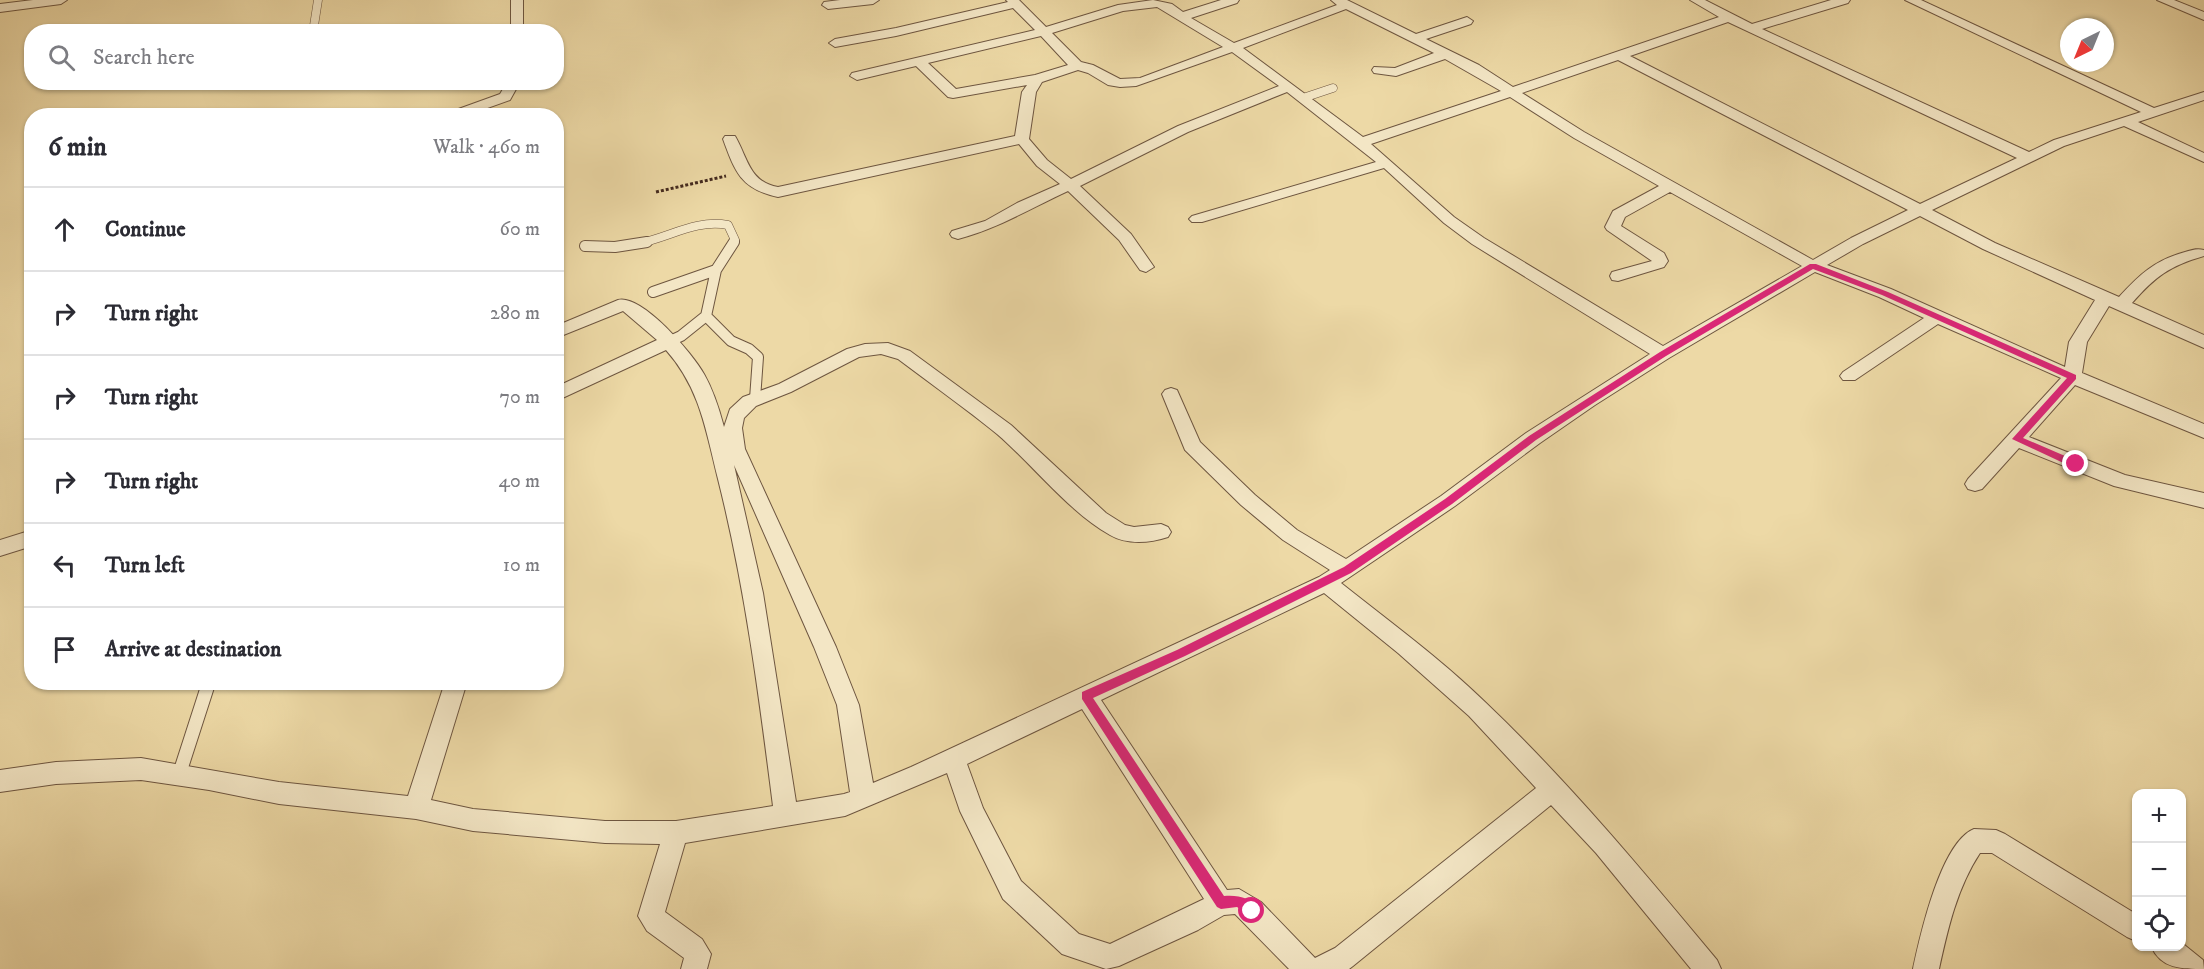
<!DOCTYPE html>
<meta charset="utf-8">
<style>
body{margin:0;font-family:"IM FELL DW Pica",serif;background:#f2f2f3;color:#2b2b33}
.controls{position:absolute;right:18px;bottom:18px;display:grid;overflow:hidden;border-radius:12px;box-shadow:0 2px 4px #0004}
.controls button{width:54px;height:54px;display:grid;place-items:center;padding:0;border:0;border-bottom:2px solid #e1e1e2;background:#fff;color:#2b2b33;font:30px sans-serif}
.compass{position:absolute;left:2060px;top:18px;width:54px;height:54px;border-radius:50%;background:#fff;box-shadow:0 2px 4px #0004;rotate:223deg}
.stop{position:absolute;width:18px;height:18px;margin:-14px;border:4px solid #db2777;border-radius:50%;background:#fff}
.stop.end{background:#db2777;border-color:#fff;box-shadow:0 2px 6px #0008}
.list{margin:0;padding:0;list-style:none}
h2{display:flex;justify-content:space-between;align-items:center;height:78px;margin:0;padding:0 24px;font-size:26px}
h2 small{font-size:20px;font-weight:400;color:#7c7c81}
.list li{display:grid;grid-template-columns:39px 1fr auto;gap:18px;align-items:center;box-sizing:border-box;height:84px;padding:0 24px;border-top:2px solid #e1e1e2}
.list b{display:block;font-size:22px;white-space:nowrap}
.list em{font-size:20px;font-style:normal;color:#7c7c81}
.icon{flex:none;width:33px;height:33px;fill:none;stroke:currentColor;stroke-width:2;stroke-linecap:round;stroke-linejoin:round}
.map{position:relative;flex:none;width:2204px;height:969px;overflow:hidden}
.search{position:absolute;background:#fff;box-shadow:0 2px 4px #0004;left:24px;top:24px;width:540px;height:66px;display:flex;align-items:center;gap:15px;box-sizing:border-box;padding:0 21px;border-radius:24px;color:#7c7c81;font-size:22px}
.panel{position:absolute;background:#fff;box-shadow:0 2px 4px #0004;left:24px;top:108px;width:540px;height:582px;border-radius:24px}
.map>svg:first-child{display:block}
</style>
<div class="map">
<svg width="2204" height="969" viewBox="0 0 2204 969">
<rect width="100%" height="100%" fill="#edd9a6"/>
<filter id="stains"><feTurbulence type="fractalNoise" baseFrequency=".00333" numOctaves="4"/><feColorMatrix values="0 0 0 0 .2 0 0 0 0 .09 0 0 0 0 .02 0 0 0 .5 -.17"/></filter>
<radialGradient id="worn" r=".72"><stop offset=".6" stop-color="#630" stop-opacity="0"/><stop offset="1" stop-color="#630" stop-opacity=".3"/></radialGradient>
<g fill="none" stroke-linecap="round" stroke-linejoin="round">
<defs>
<path id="lane-far2" d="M 313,32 L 318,0
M 1303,98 L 1333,88
M 640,243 C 670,237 696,219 728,225 L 735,240 L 733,243"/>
<path id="lane-far1" d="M 585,246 L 615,247 L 647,242
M 653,292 L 716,270
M 706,316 L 731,341 L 749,349 L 758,357 L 755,399
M 668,342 L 681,336 L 706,316 L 716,270 L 734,242"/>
<path id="lane" d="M 179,775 L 209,682"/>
<path id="street" d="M 33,0 L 67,0 L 61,4 L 0,12 L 0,4 Z
M 511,0 L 523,0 L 523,32 L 511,32 Z
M 840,0 L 879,0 L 873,4 L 828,9 L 822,5 L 824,2 Z
M 1006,0 L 1019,0 L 1046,27 L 1118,5 L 1153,0 L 1172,4 L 1183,12 L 1221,0 L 1239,0 L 1237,3 L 1191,18 L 1234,43 L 1337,5 L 1331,0 L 1347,0 L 1416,34 L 1467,17 L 1473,21 L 1471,24 L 1426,39 L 1479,65 L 1513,87 L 1719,17 L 1690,0 L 1705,0 L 1752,24 L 1831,0 L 1850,0 L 1848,3 L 1762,29 L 2029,152 L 2054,140 L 2141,112 L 1905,0 L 1921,0 L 2154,108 L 2204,92 L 2204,100 L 2138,122 L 2204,153 L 2204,162 L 2124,126 L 2064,146 L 1932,210 L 1995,243 L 2119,297 C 2139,275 2155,260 2185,252 C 2192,250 2197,248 2204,250 L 2204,256 C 2169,266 2155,277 2132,303 L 2204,335 L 2204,348 L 2109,306 L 2087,342 L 2082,373 L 2204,424 L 2204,438 L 2075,385 L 2029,437 L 2125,475 L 2204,493 L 2204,508 L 2114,486 L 2019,448 L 1982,489 L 1975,491 L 1968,489 L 1965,484 L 1968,479 L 2061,378 L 1938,324 L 1855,380 L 1843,380 L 1840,376 L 1843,372 L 1924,318 L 1879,297 L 1815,272 L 1669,358 L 1595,405 L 1540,443 L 1455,506 L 1341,583 C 1390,622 1441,659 1485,702 C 1569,782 1643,871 1717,960 L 1721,969 L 1691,969 L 1596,853 L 1551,805 L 1353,966 L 1349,969 L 1289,969 L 1235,914 L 1224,915 L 1198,930 L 1119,966 L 1106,969 L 1062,954 L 1003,899 L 960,811 L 947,773 L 845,816 L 685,843 L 665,912 L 702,939 L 711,954 L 707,969 L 681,969 L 684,958 L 647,931 L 638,916 L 660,844 L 605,843 L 473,831 L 416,819 L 279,804 L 209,790 L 141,780 L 56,784 L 0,792 L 0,770 L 56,762 L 141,758 L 279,782 L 408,796 L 445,682 L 467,682 L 431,800 L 473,809 L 605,821 L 676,821 L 773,806 C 759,696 745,586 718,479 C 706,431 700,388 666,350 L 556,401 L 556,387 L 657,340 L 623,311 L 556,338 L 556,326 L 618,300 C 642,294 693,354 704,374 C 713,390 719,408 724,427 L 730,409 L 743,397 L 779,384 L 847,349 L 865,344 L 888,343 L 910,351 L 1011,425 L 1106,513 L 1125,525 L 1134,527 L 1161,524 L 1168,527 L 1171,532 L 1168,537 C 1150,543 1127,545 1110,535 C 1069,512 1033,465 997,434 C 965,408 931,384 898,359 L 881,354 L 859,357 L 791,392 L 756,406 L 744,418 L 742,428 L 745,449 L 836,647 L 859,705 L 873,783 L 911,767 L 1319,577 L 1330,570 L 1283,540 L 1241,505 L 1185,450 L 1162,394 L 1165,390 L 1171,388 L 1177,390 L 1200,442 L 1255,495 L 1297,530 L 1346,559 L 1441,496 L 1526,433 L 1650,354 L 1472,244 L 1444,223 L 1384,168 L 1202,222 L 1192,222 L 1189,219 L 1192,216 L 1376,162 L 1287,92 L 1188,132 L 1080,186 L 1131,234 L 1154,267 L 1146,272 L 1140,270 L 1119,240 L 1068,191 C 1031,208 997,229 958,239 L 952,237 L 950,234 L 952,231 L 985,221 L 1017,203 L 1060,184 L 1037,166 L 1019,144 L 778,197 C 741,189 735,172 723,139 L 725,136 L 735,136 C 748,158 749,182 778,187 L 1015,136 L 1022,92 L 1027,85 L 953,98 L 948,97 L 916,66 L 857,80 L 850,76 L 852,73 L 1035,30 L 1013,8 L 896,36 L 835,47 L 829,43 L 835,39 L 896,28 L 1008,2 ZM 1157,7 L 1223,47 L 1140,78 L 1120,79 L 1093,65 L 1081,62 L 1052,33 L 1123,11 ZM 1346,9 L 1434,53 L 1395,68 L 1374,67 L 1372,70 L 1374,73 L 1396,76 L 1445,59 L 1501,91 L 1363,137 L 1243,48 ZM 1728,22 L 2017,158 L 1920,204 L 1630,56 ZM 1041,36 L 1068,65 L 1035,75 L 956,89 L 928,63 ZM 1232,52 L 1279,86 L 1178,126 L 1071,179 L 1047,160 L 1029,139 L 1036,92 L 1042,82 L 1078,70 L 1088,73 L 1108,85 L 1120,87 L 1136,86 ZM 1618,60 L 1908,210 L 1851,238 L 1813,260 L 1584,132 L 1522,93 ZM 1510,97 L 1574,138 L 1659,186 L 1613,211 L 1605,227 L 1607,230 L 1652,261 L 1612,272 L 1610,276 L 1612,280 L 1618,281 L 1664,267 L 1668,261 L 1664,253 L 1621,226 L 1625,217 L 1670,192 L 1802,266 L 1663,346 L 1484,238 L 1454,217 L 1371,144 ZM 1920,216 L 1983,249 L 2095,300 L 2069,342 L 2065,367 L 1891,289 L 1827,265 L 1863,244 ZM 734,465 L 814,647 L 837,705 L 850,792 L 844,794 L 796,802 L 763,593 ZM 1324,593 L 1398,653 L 1469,716 L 1536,788 L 1335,948 L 1315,958 L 1261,902 L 1239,889 L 1227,890 L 1101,700 ZM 1082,709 L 1204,899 L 1110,944 L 1079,934 L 1021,881 L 983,808 L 967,764 Z
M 2157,0 L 2174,0 L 2204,12 L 2204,20 Z
M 507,82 L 520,82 L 510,100 L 465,116 L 439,116 L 500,94 Z
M 32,530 L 32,546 L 0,556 L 0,540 Z
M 1974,829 L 1996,830 L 2005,834 L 2136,914 L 2136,941 L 2127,937 L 1992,853 L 1980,853 C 1957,888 1948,928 1939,969 L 1913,969 C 1920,936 1941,842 1974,829 Z
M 2182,943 L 2203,960 L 2204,969 C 2182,969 2161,969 2151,946 L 2182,946 Z"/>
</defs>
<use href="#lane-far2" stroke="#6e5640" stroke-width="9"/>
<use href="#lane-far1" stroke="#6e5640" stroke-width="12"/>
<use href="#lane" stroke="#6e5640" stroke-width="15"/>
<use href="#street" stroke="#6e5640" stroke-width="2"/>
<path stroke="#442a1e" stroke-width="3" stroke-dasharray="3 2" stroke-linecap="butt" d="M 656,192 L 726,176"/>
<use href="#lane-far2" stroke="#f3e6c5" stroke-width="8"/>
<use href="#lane-far1" stroke="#f3e6c5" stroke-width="10"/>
<use href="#lane" stroke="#f3e6c5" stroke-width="13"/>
<use href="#street" fill="#f3e6c5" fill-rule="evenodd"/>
</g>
<path fill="#db2777" d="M 1810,264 L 1816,264 L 1888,292 L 2076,375 L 2076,379 L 2023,438 L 2079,462 L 2079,467 L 2072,467 L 2012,439 L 2067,378 L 1882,295 L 1813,269 L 1666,356 L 1536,440 L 1452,504 L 1351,573 L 1185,656 L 1093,698 L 1224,896 C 1238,895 1252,897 1258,911 L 1256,916 L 1252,917 L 1237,907 L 1221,909 L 1217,907 L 1082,699 L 1082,692 L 1177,650 L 1344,567 L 1445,499 L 1529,436 L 1660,352 Z"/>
<rect width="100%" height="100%" filter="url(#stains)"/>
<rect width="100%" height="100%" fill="url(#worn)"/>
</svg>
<div class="controls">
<button>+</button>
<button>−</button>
<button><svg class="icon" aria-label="locate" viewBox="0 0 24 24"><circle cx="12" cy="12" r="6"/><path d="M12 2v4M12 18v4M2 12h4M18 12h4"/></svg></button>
</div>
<svg class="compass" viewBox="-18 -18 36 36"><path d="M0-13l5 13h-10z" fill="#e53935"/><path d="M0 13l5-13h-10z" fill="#7c7c81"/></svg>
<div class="stop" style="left:1252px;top:911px"></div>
<div class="stop end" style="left:2076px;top:464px"></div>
<div class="search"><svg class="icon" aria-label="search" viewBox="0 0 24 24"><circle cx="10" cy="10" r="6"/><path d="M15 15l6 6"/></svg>Search here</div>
<section class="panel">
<h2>6 min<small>Walk · 460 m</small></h2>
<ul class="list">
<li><svg class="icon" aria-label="ahead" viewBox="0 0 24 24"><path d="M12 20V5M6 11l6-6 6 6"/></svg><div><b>Continue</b></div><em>60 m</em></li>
<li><svg class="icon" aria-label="right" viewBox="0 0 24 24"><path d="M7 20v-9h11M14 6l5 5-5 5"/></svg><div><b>Turn right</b></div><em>280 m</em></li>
<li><svg class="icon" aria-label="right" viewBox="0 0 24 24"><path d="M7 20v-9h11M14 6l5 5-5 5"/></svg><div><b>Turn right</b></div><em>70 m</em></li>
<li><svg class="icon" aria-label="right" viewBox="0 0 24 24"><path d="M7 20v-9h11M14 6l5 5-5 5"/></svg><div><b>Turn right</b></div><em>40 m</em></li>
<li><svg class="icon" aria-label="left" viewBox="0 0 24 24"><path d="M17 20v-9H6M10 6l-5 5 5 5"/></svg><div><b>Turn left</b></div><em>10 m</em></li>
<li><svg class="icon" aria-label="arrive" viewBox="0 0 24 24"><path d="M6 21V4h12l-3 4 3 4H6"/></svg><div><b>Arrive at destination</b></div></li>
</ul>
</section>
</div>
